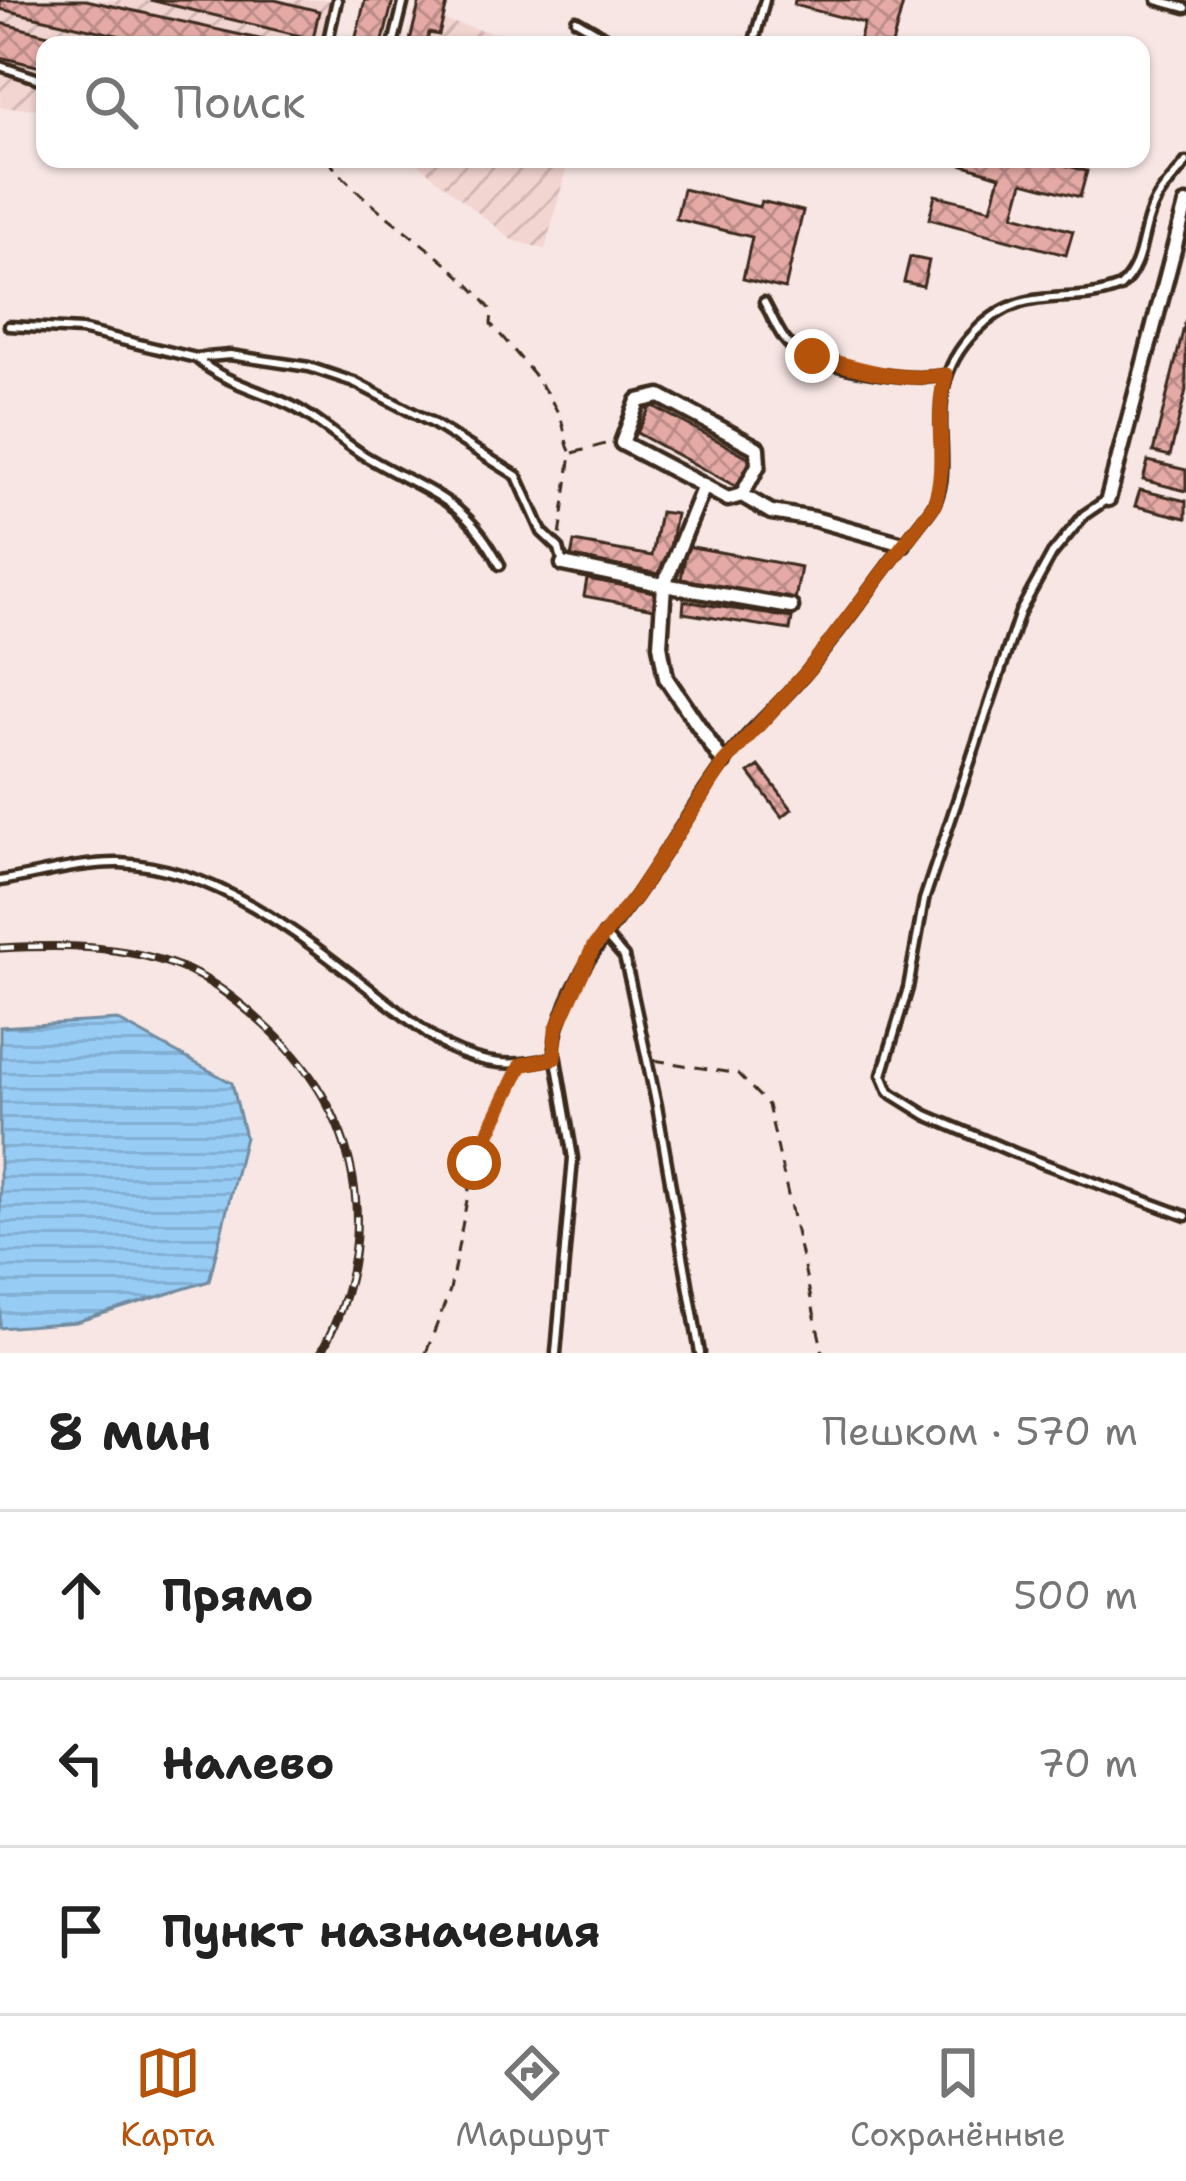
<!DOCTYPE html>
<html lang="ru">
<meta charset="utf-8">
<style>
body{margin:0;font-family:"Shantell Sans",sans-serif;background:#f6f6f6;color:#222}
.stop{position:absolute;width:36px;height:36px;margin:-27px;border:9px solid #b45309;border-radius:50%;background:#fff}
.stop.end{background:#b45309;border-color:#fff;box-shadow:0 3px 12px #0008}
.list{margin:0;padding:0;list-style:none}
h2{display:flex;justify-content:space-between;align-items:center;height:156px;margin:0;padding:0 48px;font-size:51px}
h2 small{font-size:39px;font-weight:400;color:#767676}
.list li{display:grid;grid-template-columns:78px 1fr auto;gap:36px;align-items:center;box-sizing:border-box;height:168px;padding:0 48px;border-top:3px solid #e0e0e0}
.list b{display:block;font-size:45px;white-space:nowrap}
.list em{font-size:39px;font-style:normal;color:#767676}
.icon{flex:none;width:66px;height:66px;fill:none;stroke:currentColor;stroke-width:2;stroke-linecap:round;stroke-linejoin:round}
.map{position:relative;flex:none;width:1186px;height:1353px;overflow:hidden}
.search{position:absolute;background:#fff;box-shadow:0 3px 9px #0004;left:36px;right:36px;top:36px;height:132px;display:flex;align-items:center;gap:30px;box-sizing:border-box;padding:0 42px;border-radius:24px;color:#767676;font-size:45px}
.sheet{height:660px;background:#fff}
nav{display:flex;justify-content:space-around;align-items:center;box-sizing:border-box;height:168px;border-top:3px solid #e0e0e0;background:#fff;font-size:33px;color:#767676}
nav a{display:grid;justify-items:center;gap:6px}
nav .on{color:#b45309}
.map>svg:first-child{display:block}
</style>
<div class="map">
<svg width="1186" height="1353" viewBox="0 0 1186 1353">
<defs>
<pattern id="industrial-furrows" width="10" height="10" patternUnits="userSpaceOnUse" patternTransform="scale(3)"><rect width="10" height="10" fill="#f2d4d1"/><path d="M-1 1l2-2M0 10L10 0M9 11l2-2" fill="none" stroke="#d0b6b3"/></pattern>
<pattern id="water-rules" width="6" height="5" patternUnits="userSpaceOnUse" patternTransform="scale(3)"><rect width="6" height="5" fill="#97ccf5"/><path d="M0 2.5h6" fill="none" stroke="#83afd2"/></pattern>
<pattern id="building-cross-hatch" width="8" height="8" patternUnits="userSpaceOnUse" patternTransform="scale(3)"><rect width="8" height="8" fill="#e5aaa6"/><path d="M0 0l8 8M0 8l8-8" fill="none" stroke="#bb8b87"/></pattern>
</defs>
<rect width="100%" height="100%" fill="#f7e6e4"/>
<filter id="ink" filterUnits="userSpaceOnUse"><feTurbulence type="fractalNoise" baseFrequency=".00833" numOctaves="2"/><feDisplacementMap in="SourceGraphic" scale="24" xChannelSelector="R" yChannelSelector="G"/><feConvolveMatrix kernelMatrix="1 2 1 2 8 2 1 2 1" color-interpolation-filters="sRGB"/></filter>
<g filter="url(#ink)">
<path fill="url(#industrial-furrows)" d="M 0,0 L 344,0 L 333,45 L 45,45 L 45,109 L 0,107 Z
M 414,13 L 540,45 L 406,45 Z
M 412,159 L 569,159 L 545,249 L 512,240 Z"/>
<path fill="url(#water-rules)" stroke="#728b9f" stroke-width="3" d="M 117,1020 L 232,1083 L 245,1137 L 209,1281 L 76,1322 L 0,1328 L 0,1027 Z"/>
<path fill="url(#building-cross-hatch)" stroke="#3b2a1e" stroke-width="3" d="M 0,0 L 86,0 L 286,45 L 161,45 L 0,9 Z
M 150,0 L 275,0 L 319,11 L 313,39 Z
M 365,0 L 393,0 L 382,45 L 354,45 Z
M 420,0 L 448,0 L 439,35 L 429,33 L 426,45 L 409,45 Z
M 795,0 L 904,0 L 892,45 L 858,45 L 864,23 L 794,5 Z
M 0,23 L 89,45 L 45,45 L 45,68 L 0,57 Z
M 945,159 L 1042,159 L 1087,171 L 1080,197 L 1023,182 L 1014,215 L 1073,231 L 1066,255 L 929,219 L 935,195 L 991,209 L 1000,176 Z
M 683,189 L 759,207 L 761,201 L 803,211 L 785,289 L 743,279 L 752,237 L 676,219 Z
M 910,257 L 929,261 L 923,286 L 904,282 Z
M 1186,319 L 1186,390 L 1170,456 L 1153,452 Z
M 651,405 L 752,459 L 737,487 L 637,433 Z
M 1148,461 L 1186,470 L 1186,491 L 1143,480 Z
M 1140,490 L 1186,501 L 1186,518 L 1135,506 Z
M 660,512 L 676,514 L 665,575 L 571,557 L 574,542 L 652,556 Z
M 687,546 L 801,567 L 795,600 L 681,579 Z
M 587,579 L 658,591 L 654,609 L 584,596 Z
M 684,601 L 792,618 L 790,630 L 683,613 Z
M 759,766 L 792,809 L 782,817 L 749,773 Z"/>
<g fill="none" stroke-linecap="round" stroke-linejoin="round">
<defs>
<path id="service" d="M 1157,0 L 1186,8
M 576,20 L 619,45
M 327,45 L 337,0
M 393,45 L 404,0
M 753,45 L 765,0
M 0,66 L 45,81
M 764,302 C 773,317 780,340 796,350 C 831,370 907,382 946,375
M 9,326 L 81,330 L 196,358 L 230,355 L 309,367 L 354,382 L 431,422 L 517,476 L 542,532 L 559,548 L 563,564
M 196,358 C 225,384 262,390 296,408 C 320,421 341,441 365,456 C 425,492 464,496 500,565
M 1106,500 L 1084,515 L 1052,554 L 1020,612 L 924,900 L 908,988 L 882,1075 L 889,1092 L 926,1115 L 1015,1153 L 1186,1216
M 0,881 C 38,875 82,862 120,863 C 245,869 349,980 447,1047 C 486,1066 513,1067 554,1058
M 604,934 L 624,957 L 630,981 L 657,1106 L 700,1353
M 556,1353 L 573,1158 L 554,1048 C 563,986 600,944 635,897 C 665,855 690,809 721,767 C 745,732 780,705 807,672 C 849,620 887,564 929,512 C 964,467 911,396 975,332 C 1026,280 1068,309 1120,287 C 1144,265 1140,237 1152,209 C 1159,191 1175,177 1186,162"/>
<path id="minor" d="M 704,486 L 622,443 L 638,401 L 660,396 L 757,448 L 758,465 L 742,495 L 728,499 L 704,486 L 664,585 L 791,607
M 742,495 L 771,512 L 814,519 L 903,544
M 1108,499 L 1186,204
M 563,564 L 664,585 L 660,645 L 666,678 L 723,762"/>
</defs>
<use href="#service" stroke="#3b2a1e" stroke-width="15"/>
<use href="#minor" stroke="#3b2a1e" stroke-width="21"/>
<path stroke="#3b2a1e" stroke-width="3" stroke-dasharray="12 9" stroke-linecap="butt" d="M 327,159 C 375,218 446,251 492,311 L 491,324 C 516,353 544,383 560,417 C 566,429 564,441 571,453 L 560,537
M 573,453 L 609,443
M 654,1060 L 738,1074 L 768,1105 L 823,1353
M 426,1353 L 450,1290 L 474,1163 L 517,1072"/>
<use href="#service" stroke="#fff" stroke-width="6"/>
<use href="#minor" stroke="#fff" stroke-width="12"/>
<defs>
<path id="rail" d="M 0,948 C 61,945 122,944 180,967 C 211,979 238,1001 262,1023 C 362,1112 384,1234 321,1353"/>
</defs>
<use href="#rail" stroke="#3b2a1e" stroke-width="9"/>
<use href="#rail" stroke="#fff" stroke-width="4.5" stroke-dasharray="14" stroke-linecap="butt"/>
</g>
</g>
<g fill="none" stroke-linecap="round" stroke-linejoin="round" filter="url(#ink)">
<path stroke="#b45309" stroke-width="15" d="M 474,1163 L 521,1065 L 554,1058 L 556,1030 L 593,948 L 635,897 L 724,763 L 807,672 L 934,505 C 949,463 933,418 946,375 C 898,383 858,368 812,356"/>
</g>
</svg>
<div class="stop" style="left:474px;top:1163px"></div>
<div class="stop end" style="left:812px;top:356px"></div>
<div class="search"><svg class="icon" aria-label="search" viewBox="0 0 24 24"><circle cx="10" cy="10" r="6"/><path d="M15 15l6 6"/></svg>Поиск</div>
</div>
<section class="sheet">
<h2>8 мин<small>Пешком · 570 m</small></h2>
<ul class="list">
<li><svg class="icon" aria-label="ahead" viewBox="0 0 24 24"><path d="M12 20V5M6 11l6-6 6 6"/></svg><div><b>Прямо</b></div><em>500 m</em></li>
<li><svg class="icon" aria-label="left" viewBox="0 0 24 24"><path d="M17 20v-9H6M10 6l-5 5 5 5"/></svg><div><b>Налево</b></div><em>70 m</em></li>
<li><svg class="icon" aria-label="arrive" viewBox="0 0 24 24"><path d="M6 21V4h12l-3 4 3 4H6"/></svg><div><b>Пункт назначения</b></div></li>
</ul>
</section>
<nav>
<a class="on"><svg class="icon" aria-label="map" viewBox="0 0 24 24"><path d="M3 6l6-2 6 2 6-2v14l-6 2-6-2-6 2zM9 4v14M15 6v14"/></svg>Карта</a>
<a><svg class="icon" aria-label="directions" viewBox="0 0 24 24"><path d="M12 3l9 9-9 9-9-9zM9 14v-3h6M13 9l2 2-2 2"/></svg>Маршрут</a>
<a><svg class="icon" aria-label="saved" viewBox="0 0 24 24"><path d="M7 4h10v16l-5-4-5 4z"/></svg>Сохранённые</a>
</nav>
